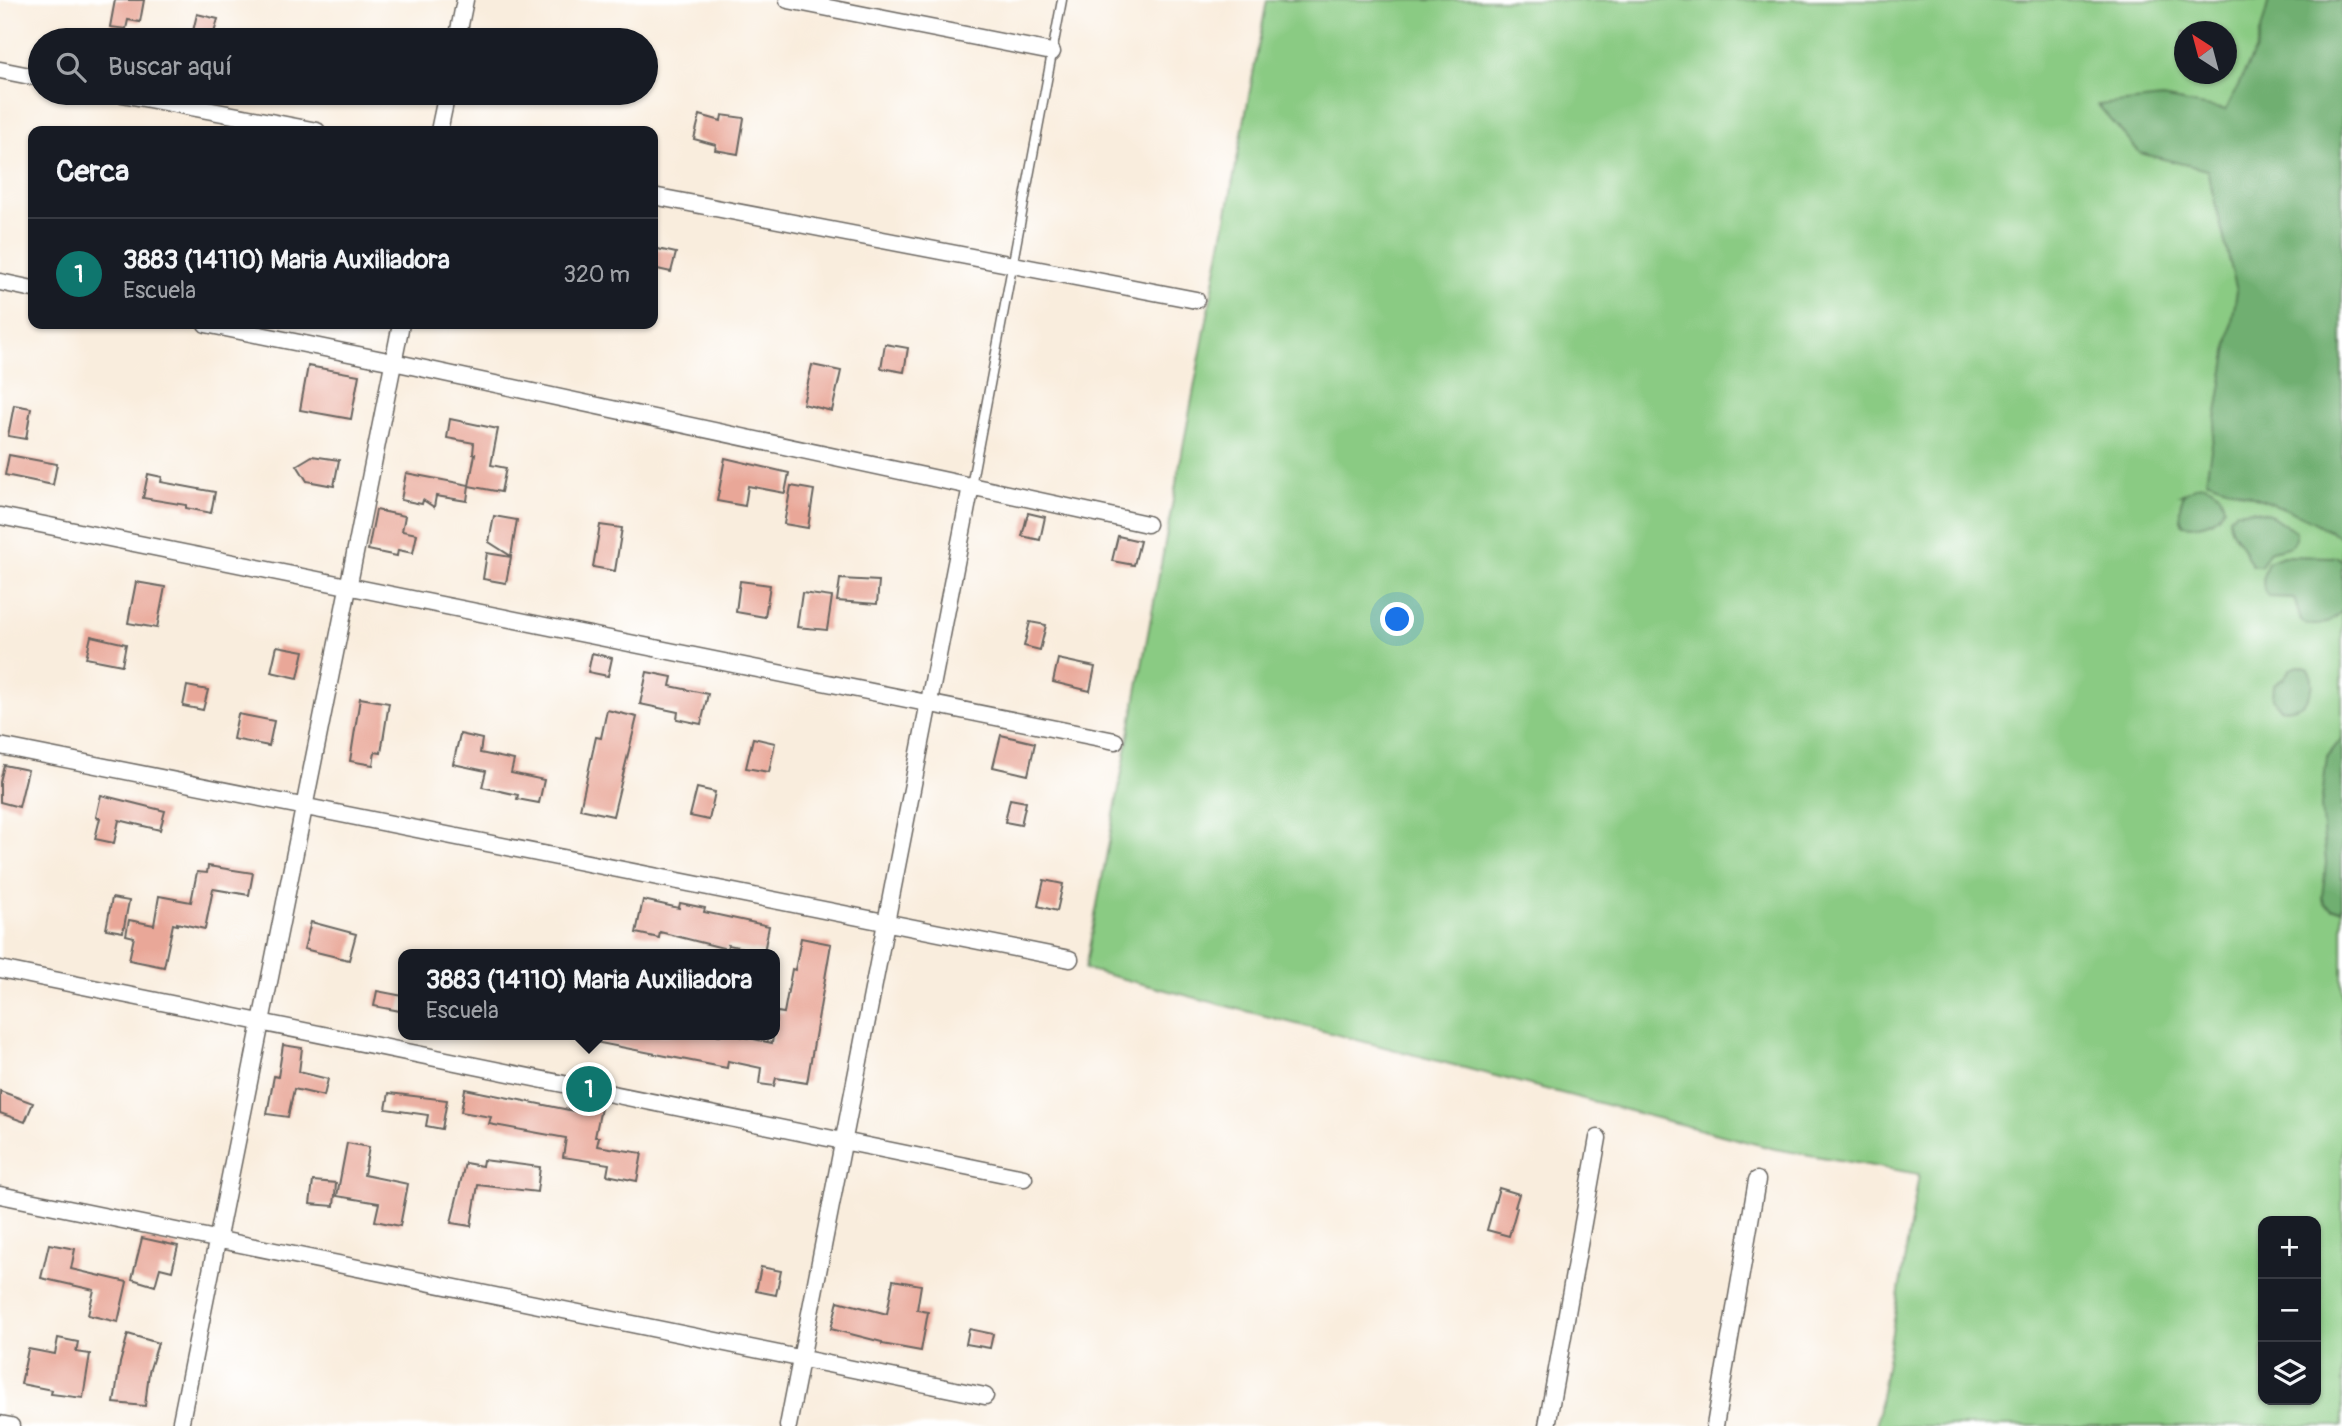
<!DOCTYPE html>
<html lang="es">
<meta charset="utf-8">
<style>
body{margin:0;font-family:Pangolin,sans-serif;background:#242831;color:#f1f3f6}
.controls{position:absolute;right:21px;bottom:21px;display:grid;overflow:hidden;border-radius:14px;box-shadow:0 2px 5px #0004}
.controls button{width:63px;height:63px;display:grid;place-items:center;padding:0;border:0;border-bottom:2px solid #363941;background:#171b24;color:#f1f3f6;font:35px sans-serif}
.compass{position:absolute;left:2174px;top:21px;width:63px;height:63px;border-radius:50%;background:#171b24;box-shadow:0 2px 5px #0004;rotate:324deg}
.you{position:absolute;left:1398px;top:620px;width:24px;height:24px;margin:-18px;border:5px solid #fff;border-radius:50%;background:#1a73e8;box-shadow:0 0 0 10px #1a73e833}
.badge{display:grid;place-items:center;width:46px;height:46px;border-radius:50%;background:#0f766e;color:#fff;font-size:23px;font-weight:700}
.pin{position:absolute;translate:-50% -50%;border:4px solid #fff;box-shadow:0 2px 7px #0006}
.popup{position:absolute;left:398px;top:949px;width:382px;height:91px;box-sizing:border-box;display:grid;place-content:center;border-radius:14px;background:#171b24;filter:drop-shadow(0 2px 5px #0005);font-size:23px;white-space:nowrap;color:#9ea1a6}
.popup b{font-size:26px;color:#f1f3f6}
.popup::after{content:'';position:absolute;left:50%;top:100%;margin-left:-14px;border:14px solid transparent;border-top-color:#171b24}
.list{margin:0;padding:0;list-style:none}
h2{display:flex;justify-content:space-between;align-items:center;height:91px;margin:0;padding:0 28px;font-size:30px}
h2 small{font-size:23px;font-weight:400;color:#9ea1a6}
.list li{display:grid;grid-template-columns:46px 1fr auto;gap:21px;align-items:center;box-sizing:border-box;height:112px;padding:0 28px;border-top:2px solid #363941}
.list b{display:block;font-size:26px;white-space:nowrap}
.list p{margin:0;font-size:23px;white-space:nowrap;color:#9ea1a6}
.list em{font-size:23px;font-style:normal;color:#9ea1a6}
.icon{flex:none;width:38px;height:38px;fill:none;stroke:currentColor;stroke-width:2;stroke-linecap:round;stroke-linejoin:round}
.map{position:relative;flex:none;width:2342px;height:1426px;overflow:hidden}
.search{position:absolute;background:#171b24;box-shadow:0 2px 5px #0004;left:28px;top:28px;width:630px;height:77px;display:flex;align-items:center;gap:18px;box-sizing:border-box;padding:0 24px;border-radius:38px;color:#9ea1a6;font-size:26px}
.panel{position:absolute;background:#171b24;box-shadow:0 2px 5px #0004;left:28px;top:126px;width:630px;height:203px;border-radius:14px}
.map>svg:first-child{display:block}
</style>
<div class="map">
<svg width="2342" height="1426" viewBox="0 0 2342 1426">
<rect width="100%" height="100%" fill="#fff"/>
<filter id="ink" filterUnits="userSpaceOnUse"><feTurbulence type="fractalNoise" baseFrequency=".0143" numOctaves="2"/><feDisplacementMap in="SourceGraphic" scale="14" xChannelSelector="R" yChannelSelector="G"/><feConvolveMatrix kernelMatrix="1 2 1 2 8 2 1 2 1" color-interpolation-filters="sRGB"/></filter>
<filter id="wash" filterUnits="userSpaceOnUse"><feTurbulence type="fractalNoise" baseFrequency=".00686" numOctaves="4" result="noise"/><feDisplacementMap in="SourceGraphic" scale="28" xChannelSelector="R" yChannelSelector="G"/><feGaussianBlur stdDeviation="1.57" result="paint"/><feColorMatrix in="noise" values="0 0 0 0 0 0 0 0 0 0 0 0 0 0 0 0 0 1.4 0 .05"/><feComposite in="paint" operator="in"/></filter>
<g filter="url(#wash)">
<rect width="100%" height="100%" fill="#f9eddd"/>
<path fill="#8acb83" stroke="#537450" stroke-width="2" fill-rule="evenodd" d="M 1267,0 L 2342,0 L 2342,1426 L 1876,1426 L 1919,1174 L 1775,1149 L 1085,969 ZM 2184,32 L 2226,32 L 2226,74 L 2184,74 ZM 2263,1221 L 2316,1221 L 2316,1400 L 2263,1400 Z"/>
<path fill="#6faf71" stroke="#466646" stroke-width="2" d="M 2269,0 L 2342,0 L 2342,539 C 2302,511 2252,496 2206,480 L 2237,291 L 2207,170 L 2140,153 L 2098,105 L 2162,98 L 2226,110 L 2256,49 Z
M 2204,485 C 2217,488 2222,495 2224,507 C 2217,522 2199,528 2183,525 C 2178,515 2179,505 2184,495 L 2181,495 L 2196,486 Z
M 2252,510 L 2269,514 L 2296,532 C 2296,551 2282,547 2269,552 L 2261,566 L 2253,566 C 2247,559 2246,552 2241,544 C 2234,534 2229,530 2229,517 L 2236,512 Z
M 2283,556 L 2338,557 L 2342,562 L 2342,611 C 2331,623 2315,630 2301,621 L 2294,598 L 2269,597 C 2260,589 2263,573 2268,562 Z
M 2298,666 L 2307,668 C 2322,689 2304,713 2279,708 L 2273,698 L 2274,685 L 2284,678 L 2290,669 Z
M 2342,738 L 2342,909 L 2332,909 L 2325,904 L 2322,897 L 2326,863 L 2321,806 L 2327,757 Z"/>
<g id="blocks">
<path fill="#e9a798" d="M 115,0 L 144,0 L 140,22 L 128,20 L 126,29 L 110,27 Z
M 197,14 L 218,19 L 212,40 L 191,40 Z
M 700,115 L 721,121 L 722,115 L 744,118 L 738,154 L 715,150 L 716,145 L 694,139 Z
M 653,248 L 676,253 L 671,272 L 653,268 Z
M 885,344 L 908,348 L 904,372 L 881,368 Z
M 812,365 L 841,371 L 832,411 L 803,404 Z
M 308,366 L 359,375 L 351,419 L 300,410 Z
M 14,405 L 31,408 L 26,439 L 8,436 Z
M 450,419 L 498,429 L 491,465 L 506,468 L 501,492 L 469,486 L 475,454 L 473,454 L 474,443 L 447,438 Z
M 9,455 L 57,464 L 53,485 L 5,475 Z
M 312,456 L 339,460 L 334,486 L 307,481 L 297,465 Z
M 725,458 L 789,473 L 785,493 L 748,486 L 745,506 L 717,501 Z
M 406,473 L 469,485 L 467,501 L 436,496 L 434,507 L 423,500 L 422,504 L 401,500 Z
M 148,474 L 162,477 L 161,482 L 215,492 L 211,513 L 186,508 L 186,505 L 143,498 Z
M 791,486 L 814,490 L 808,528 L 784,524 Z
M 376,510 L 405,516 L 402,531 L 417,534 L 413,553 L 398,550 L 397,556 L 368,550 Z
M 1028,513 L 1045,517 L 1040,540 L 1022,536 Z
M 494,516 L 517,520 L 511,556 L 489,542 Z
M 600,525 L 622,528 L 615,571 L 593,567 Z
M 1118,536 L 1140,541 L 1134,565 L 1112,561 Z
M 487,553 L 511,557 L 506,583 L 483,579 Z
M 840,579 L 879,581 L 877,604 L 837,601 Z
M 740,581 L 770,585 L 765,617 L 736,612 Z
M 136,582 L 165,587 L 157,628 L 128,623 Z
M 802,593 L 832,597 L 827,630 L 797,627 Z
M 1030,622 L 1046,625 L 1040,650 L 1024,646 Z
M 91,636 L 126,644 L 122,665 L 86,658 Z
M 277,646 L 304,651 L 298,678 L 271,672 Z
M 592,653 L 612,658 L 608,676 L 588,672 Z
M 1058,659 L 1095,667 L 1090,691 L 1053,682 Z
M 647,672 L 672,677 L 670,686 L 708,694 L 701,724 L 677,719 L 678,712 L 640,704 Z
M 187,686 L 208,690 L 203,710 L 183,706 Z
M 360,698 L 389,703 L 381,753 L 375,752 L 373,765 L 350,761 Z
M 607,710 L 637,717 L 613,816 L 580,809 L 596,737 L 601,738 Z
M 238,714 L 274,721 L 269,746 L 233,739 Z
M 460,734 L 482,739 L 480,753 L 514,760 L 511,773 L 544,780 L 539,803 L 517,799 L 518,795 L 482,787 L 486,771 L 453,764 Z
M 1001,735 L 1035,743 L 1028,775 L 993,767 Z
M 753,738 L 775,743 L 769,772 L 746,768 Z
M 4,765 L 28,770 L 19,807 L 0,802 L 0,782 Z
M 697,788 L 715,792 L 709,820 L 690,816 Z
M 101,795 L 165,811 L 160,830 L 119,820 L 114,843 L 95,839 L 100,818 L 96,817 Z
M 1010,799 L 1026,802 L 1021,825 L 1005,822 Z
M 208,866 L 253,873 L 249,895 L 213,889 L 205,929 L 177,923 L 177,925 L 173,924 L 164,967 L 129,960 L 134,937 L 126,935 L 129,920 L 154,925 L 159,896 L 191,902 L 197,872 L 207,873 Z
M 1044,880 L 1063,884 L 1057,911 L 1038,906 Z
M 112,898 L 129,901 L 123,932 L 106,929 Z
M 643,900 L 679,908 L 680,903 L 705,908 L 704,912 L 769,926 L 764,952 L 728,945 L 727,949 L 660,932 L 659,938 L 636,933 Z
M 311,922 L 356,934 L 349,960 L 304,949 Z
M 801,938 L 831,944 L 807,1083 L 776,1078 L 774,1086 L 759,1084 L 761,1068 L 728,1061 L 727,1068 L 595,1042 L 596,1035 L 735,1035 L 772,1043 L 777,1012 L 784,1013 L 792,969 L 795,970 Z
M 377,991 L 403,996 L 400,1011 L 374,1006 Z
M 283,1045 L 302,1048 L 299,1072 L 328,1079 L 324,1096 L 294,1089 L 288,1117 L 267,1114 L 274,1076 L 278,1077 Z
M 465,1089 L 574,1111 L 576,1098 L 602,1103 L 595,1137 L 599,1137 L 597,1146 L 642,1153 L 637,1181 L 607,1175 L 609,1164 L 563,1157 L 566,1138 L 489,1124 L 491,1117 L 461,1112 Z
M 0,1091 L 33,1103 L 25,1122 L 0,1113 Z
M 389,1093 L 447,1100 L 442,1129 L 426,1126 L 428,1115 L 386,1109 Z
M 347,1143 L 369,1147 L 364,1175 L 408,1184 L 400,1226 L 375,1221 L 379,1203 L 337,1196 Z
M 483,1160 L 540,1167 L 537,1192 L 478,1185 L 471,1226 L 451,1223 L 465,1163 L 482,1166 Z
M 313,1181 L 336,1183 L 334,1206 L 310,1204 Z
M 1499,1188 L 1519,1194 L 1515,1207 L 1517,1208 L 1509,1236 L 1487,1230 Z
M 142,1238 L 178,1246 L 172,1271 L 160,1268 L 155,1286 L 132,1279 Z
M 49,1244 L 75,1249 L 71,1269 L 127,1282 L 118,1322 L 88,1315 L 94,1290 L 41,1278 Z
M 761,1267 L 781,1271 L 776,1295 L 756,1291 Z
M 893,1280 L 921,1285 L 917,1310 L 928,1312 L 921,1351 L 882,1344 L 882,1342 L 831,1329 L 838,1301 L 887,1314 Z
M 969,1329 L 993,1334 L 990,1348 L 966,1344 Z
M 128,1334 L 158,1343 L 149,1372 L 145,1406 L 114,1403 L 120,1363 Z
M 58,1338 L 78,1342 L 76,1352 L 90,1354 L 83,1398 L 51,1394 L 52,1390 L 21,1384 L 28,1349 L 55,1354 Z"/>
</g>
</g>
<g filter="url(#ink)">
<use href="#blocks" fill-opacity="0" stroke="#696560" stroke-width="2"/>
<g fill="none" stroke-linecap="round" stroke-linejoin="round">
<defs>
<path id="service" d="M 971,486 L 1062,0"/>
<path id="minor" d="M 788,0 L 1052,52
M 457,40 L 465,0
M 0,70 L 40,78
M 117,93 L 317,131
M 439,131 L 447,93
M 653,196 L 1196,300
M 0,282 L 33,289
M 206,324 L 393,362 L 1147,524
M 0,516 L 1115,741
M 0,746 L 1070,959
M 0,969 L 1024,1178
M 0,1195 L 985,1396
M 0,1424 L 11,1426
M 180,1426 L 401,324
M 788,1426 L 971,486
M 1547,1426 L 1598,1138
M 1715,1426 L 1757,1180"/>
</defs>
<use href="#service" stroke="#696560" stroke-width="11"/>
<use href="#minor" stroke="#696560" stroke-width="19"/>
<use href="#service" stroke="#fff" stroke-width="8"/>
<use href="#minor" stroke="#fff" stroke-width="16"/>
</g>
</g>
</svg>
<div class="controls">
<button>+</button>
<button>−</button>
<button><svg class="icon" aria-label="layers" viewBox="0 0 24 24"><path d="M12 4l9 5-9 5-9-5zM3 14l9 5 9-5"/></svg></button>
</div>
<svg class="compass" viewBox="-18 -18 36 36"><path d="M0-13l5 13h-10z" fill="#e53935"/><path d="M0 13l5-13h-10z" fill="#9ea1a6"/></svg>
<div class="you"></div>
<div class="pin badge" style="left:589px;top:1089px">1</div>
<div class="popup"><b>3883 (14110) Maria Auxiliadora</b>Escuela</div>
<div class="search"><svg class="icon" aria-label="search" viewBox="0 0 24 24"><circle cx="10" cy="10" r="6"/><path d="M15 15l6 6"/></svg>Buscar aquí</div>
<section class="panel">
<h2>Cerca<small></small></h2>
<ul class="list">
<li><span class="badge">1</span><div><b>3883 (14110) Maria Auxiliadora</b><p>Escuela</p></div><em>320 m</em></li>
</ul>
</section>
</div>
